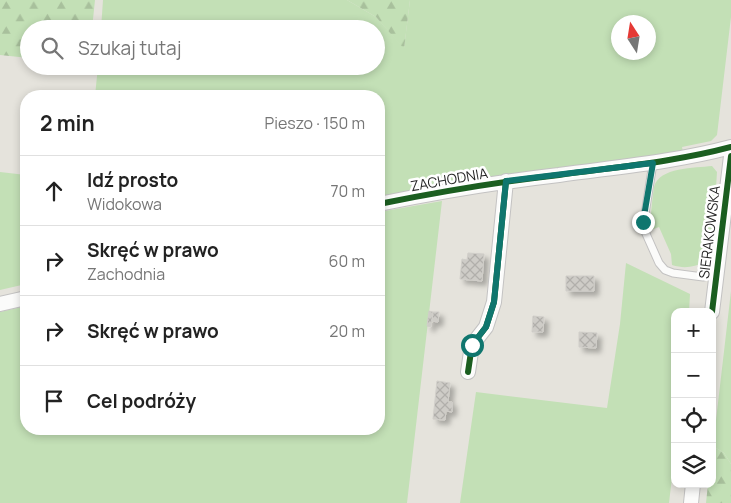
<!DOCTYPE html>
<html lang="pl">
<meta charset="utf-8">
<style>
body{margin:0;font-family:Manrope,sans-serif;background:#f2f2f2;color:#222}
.controls{position:absolute;right:15px;bottom:15px;display:grid;overflow:hidden;border-radius:10px;box-shadow:0 2px 8px #0003}
.controls button{width:45px;height:45px;display:grid;place-items:center;padding:0;border:0;border-bottom:1px solid #e0e0e0;background:#fff;color:#222;font:25px sans-serif}
.compass{position:absolute;left:611px;top:15px;width:45px;height:45px;border-radius:50%;background:#fff;box-shadow:0 2px 8px #0003;rotate:348deg}
.stop{position:absolute;width:15px;height:15px;margin:-11px;border:4px solid #0f766e;border-radius:50%;background:#fff}
.stop.end{background:#0f766e;border-color:#fff;box-shadow:0 1px 5px #0008}
.list{margin:0;padding:0;list-style:none}
h2{display:flex;justify-content:space-between;align-items:center;height:65px;margin:0;padding:0 20px;font-size:21px}
h2 small{font-size:16px;font-weight:400;color:#767676}
.list li{display:grid;grid-template-columns:32px 1fr auto;gap:15px;align-items:center;box-sizing:border-box;height:70px;padding:0 20px;border-top:1px solid #e0e0e0}
.list b{display:block;font-size:19px;white-space:nowrap}
.list p{margin:0;font-size:16px;white-space:nowrap;color:#767676}
.list em{font-size:16px;font-style:normal;color:#767676}
.icon{flex:none;width:28px;height:28px;fill:none;stroke:currentColor;stroke-width:2;stroke-linecap:round;stroke-linejoin:round}
.map{position:relative;flex:none;width:731px;height:503px;overflow:hidden}
.search{position:absolute;background:#fff;box-shadow:0 2px 8px #0003;left:20px;top:20px;width:365px;height:55px;display:flex;align-items:center;gap:12px;box-sizing:border-box;padding:0 18px;border-radius:28px;color:#767676;font-size:19px}
.panel{position:absolute;background:#fff;box-shadow:0 2px 8px #0003;left:20px;top:90px;width:365px;height:345px;border-radius:20px}
.map>svg:first-child{display:block}
</style>
<div class="map">
<svg width="731" height="503" viewBox="0 0 731 503">
<defs>
<pattern id="forest-firs" width="22" height="20" patternUnits="userSpaceOnUse" patternTransform="scale(1.25)"><rect width="22" height="20" fill="#c3e0b6"/><path d="M5 1l3.5 6h-7zM16 11l3.5 6h-7z" fill="#a8c09c"/></pattern>
<pattern id="building-cross-hatch" width="8" height="8" patternUnits="userSpaceOnUse" patternTransform="scale(1.25)"><rect width="8" height="8" fill="#ceccc7"/><path d="M0 0l8 8M0 8l8-8" fill="none" stroke="#b1afab"/></pattern>
<filter id="shadow"><feDropShadow dx="4.5" dy="4.5" stdDeviation="2.5" flood-color="#0004"/></filter>
</defs>
<rect width="100%" height="100%" fill="#e5e3dc"/>
<path fill="#c3e0b6" fill-rule="evenodd" d="M 103,0 L 347,0 L 376,17 L 404,48 L 410,0 L 731,0 L 731,17 L 717,135 L 711,141 L 682,147 L 683,152 L 379,196 L 379,96 L 95,96 L 98,66 L 376,66 L 376,29 L 101,29 ZM 618,22 L 648,22 L 648,52 L 618,52 Z
M 712,166 L 717,172 L 712,250 L 706,262 C 693,267 685,269 672,265 L 671,254 L 659,227 L 651,230 L 650,226 C 651,213 652,200 654,187 C 659,167 695,168 712,166 Z
M 0,172 L 26,175 L 26,284 L 0,290 Z
M 442,201 L 407,503 L 0,503 L 0,312 L 26,306 L 26,429 L 379,429 L 379,212 Z
M 626,263 L 690,294 L 689,312 L 675,312 L 675,452 L 669,503 L 460,503 L 476,392 L 607,408 L 620,324 Z
M 731,291 L 731,464 L 724,453 L 713,446 Z"/>
<path fill="url(#forest-firs)" d="M 0,0 L 95,0 L 92,29 L 29,29 L 29,58 L 0,55 Z
M 347,0 L 410,0 L 404,49 L 376,17 Z
M 713,446 L 724,453 L 731,464 L 731,503 L 706,503 L 708,484 L 712,484 Z"/>
<path fill="url(#building-cross-hatch)" stroke="#d0cec9" filter="url(#shadow)" d="M 25,130 L 26,130 L 26,152 L 24,152 L 26,138 L 23,136 Z
M 468,253 L 484,254 L 482,281 L 460,279 L 462,259 L 467,260 Z
M 566,276 L 594,276 L 594,291 L 566,291 Z
M 429,311 L 433,312 L 431,327 L 427,326 Z
M 433,312 L 439,312 L 438,322 L 432,321 Z
M 533,316 L 544,317 L 543,332 L 532,332 Z
M 579,332 L 597,333 L 596,348 L 579,347 Z
M 437,381 L 450,383 L 448,402 L 452,402 L 452,412 L 446,411 L 445,420 L 433,419 Z"/>
<g fill="none" stroke-linecap="round" stroke-linejoin="round">
<defs>
<path id="lane" d="M 653,163 L 643,227 L 659,263 L 665,270 L 673,273 L 703,277 L 716,275"/>
<path id="street" d="M 379,204 C 438,192 498,182 559,175 C 616,167 675,162 731,147
M 0,304 L 26,298
M 712,312 L 731,156
M 468,372 L 472,345 L 486,327 L 494,302 L 506,181
M 691,503 L 693,484"/>
</defs>
<use href="#lane" stroke="#c3c2c2" stroke-width="9"/>
<use href="#street" stroke="#c3c2c2" stroke-width="16"/>
<use href="#lane" stroke="#fbfbfa" stroke-width="7"/>
<use href="#street" stroke="#fbfbfa" stroke-width="14"/>
<defs>
<path id="cycleway" d="M 379,204 C 438,192 498,182 559,175 C 616,167 675,162 731,147
M 712,312 L 731,156
M 468,372 L 472,345 L 486,327 L 494,302 L 506,181"/>
</defs>
<use href="#cycleway" stroke="#fff" stroke-width="9"/>
<use href="#cycleway" stroke="#1b5e20" stroke-width="6"/>
</g>
<g fill="none" stroke-linecap="round" stroke-linejoin="round">
<path stroke="#0f766e" stroke-width="6" d="M 472,345 L 486,327 L 494,302 L 506,181 L 653,163 L 643,222"/>
</g>
<g text-anchor="middle" dominant-baseline="central" stroke-width="5" stroke-linejoin="round" paint-order="stroke">
<g font-size="14" fill="#272727" stroke="#fff">
<text transform="translate(449 179) rotate(-10)">ZACHODNIA</text>
<text transform="translate(709 232) rotate(-83)">SIERAKOWSKA</text>
</g>
</g>
</svg>
<div class="controls">
<button>+</button>
<button>−</button>
<button><svg class="icon" aria-label="locate" viewBox="0 0 24 24"><circle cx="12" cy="12" r="6"/><path d="M12 2v4M12 18v4M2 12h4M18 12h4"/></svg></button>
<button><svg class="icon" aria-label="layers" viewBox="0 0 24 24"><path d="M12 4l9 5-9 5-9-5zM3 14l9 5 9-5"/></svg></button>
</div>
<svg class="compass" viewBox="-18 -18 36 36"><path d="M0-13l5 13h-10z" fill="#e53935"/><path d="M0 13l5-13h-10z" fill="#767676"/></svg>
<div class="stop" style="left:472px;top:345px"></div>
<div class="stop end" style="left:643px;top:222px"></div>
<div class="search"><svg class="icon" aria-label="search" viewBox="0 0 24 24"><circle cx="10" cy="10" r="6"/><path d="M15 15l6 6"/></svg>Szukaj tutaj</div>
<section class="panel">
<h2>2 min<small>Pieszo · 150 m</small></h2>
<ul class="list">
<li><svg class="icon" aria-label="ahead" viewBox="0 0 24 24"><path d="M12 20V5M6 11l6-6 6 6"/></svg><div><b>Idź prosto</b><p>Widokowa</p></div><em>70 m</em></li>
<li><svg class="icon" aria-label="right" viewBox="0 0 24 24"><path d="M7 20v-9h11M14 6l5 5-5 5"/></svg><div><b>Skręć w prawo</b><p>Zachodnia</p></div><em>60 m</em></li>
<li><svg class="icon" aria-label="right" viewBox="0 0 24 24"><path d="M7 20v-9h11M14 6l5 5-5 5"/></svg><div><b>Skręć w prawo</b></div><em>20 m</em></li>
<li><svg class="icon" aria-label="arrive" viewBox="0 0 24 24"><path d="M6 21V4h12l-3 4 3 4H6"/></svg><div><b>Cel podróży</b></div></li>
</ul>
</section>
</div>
